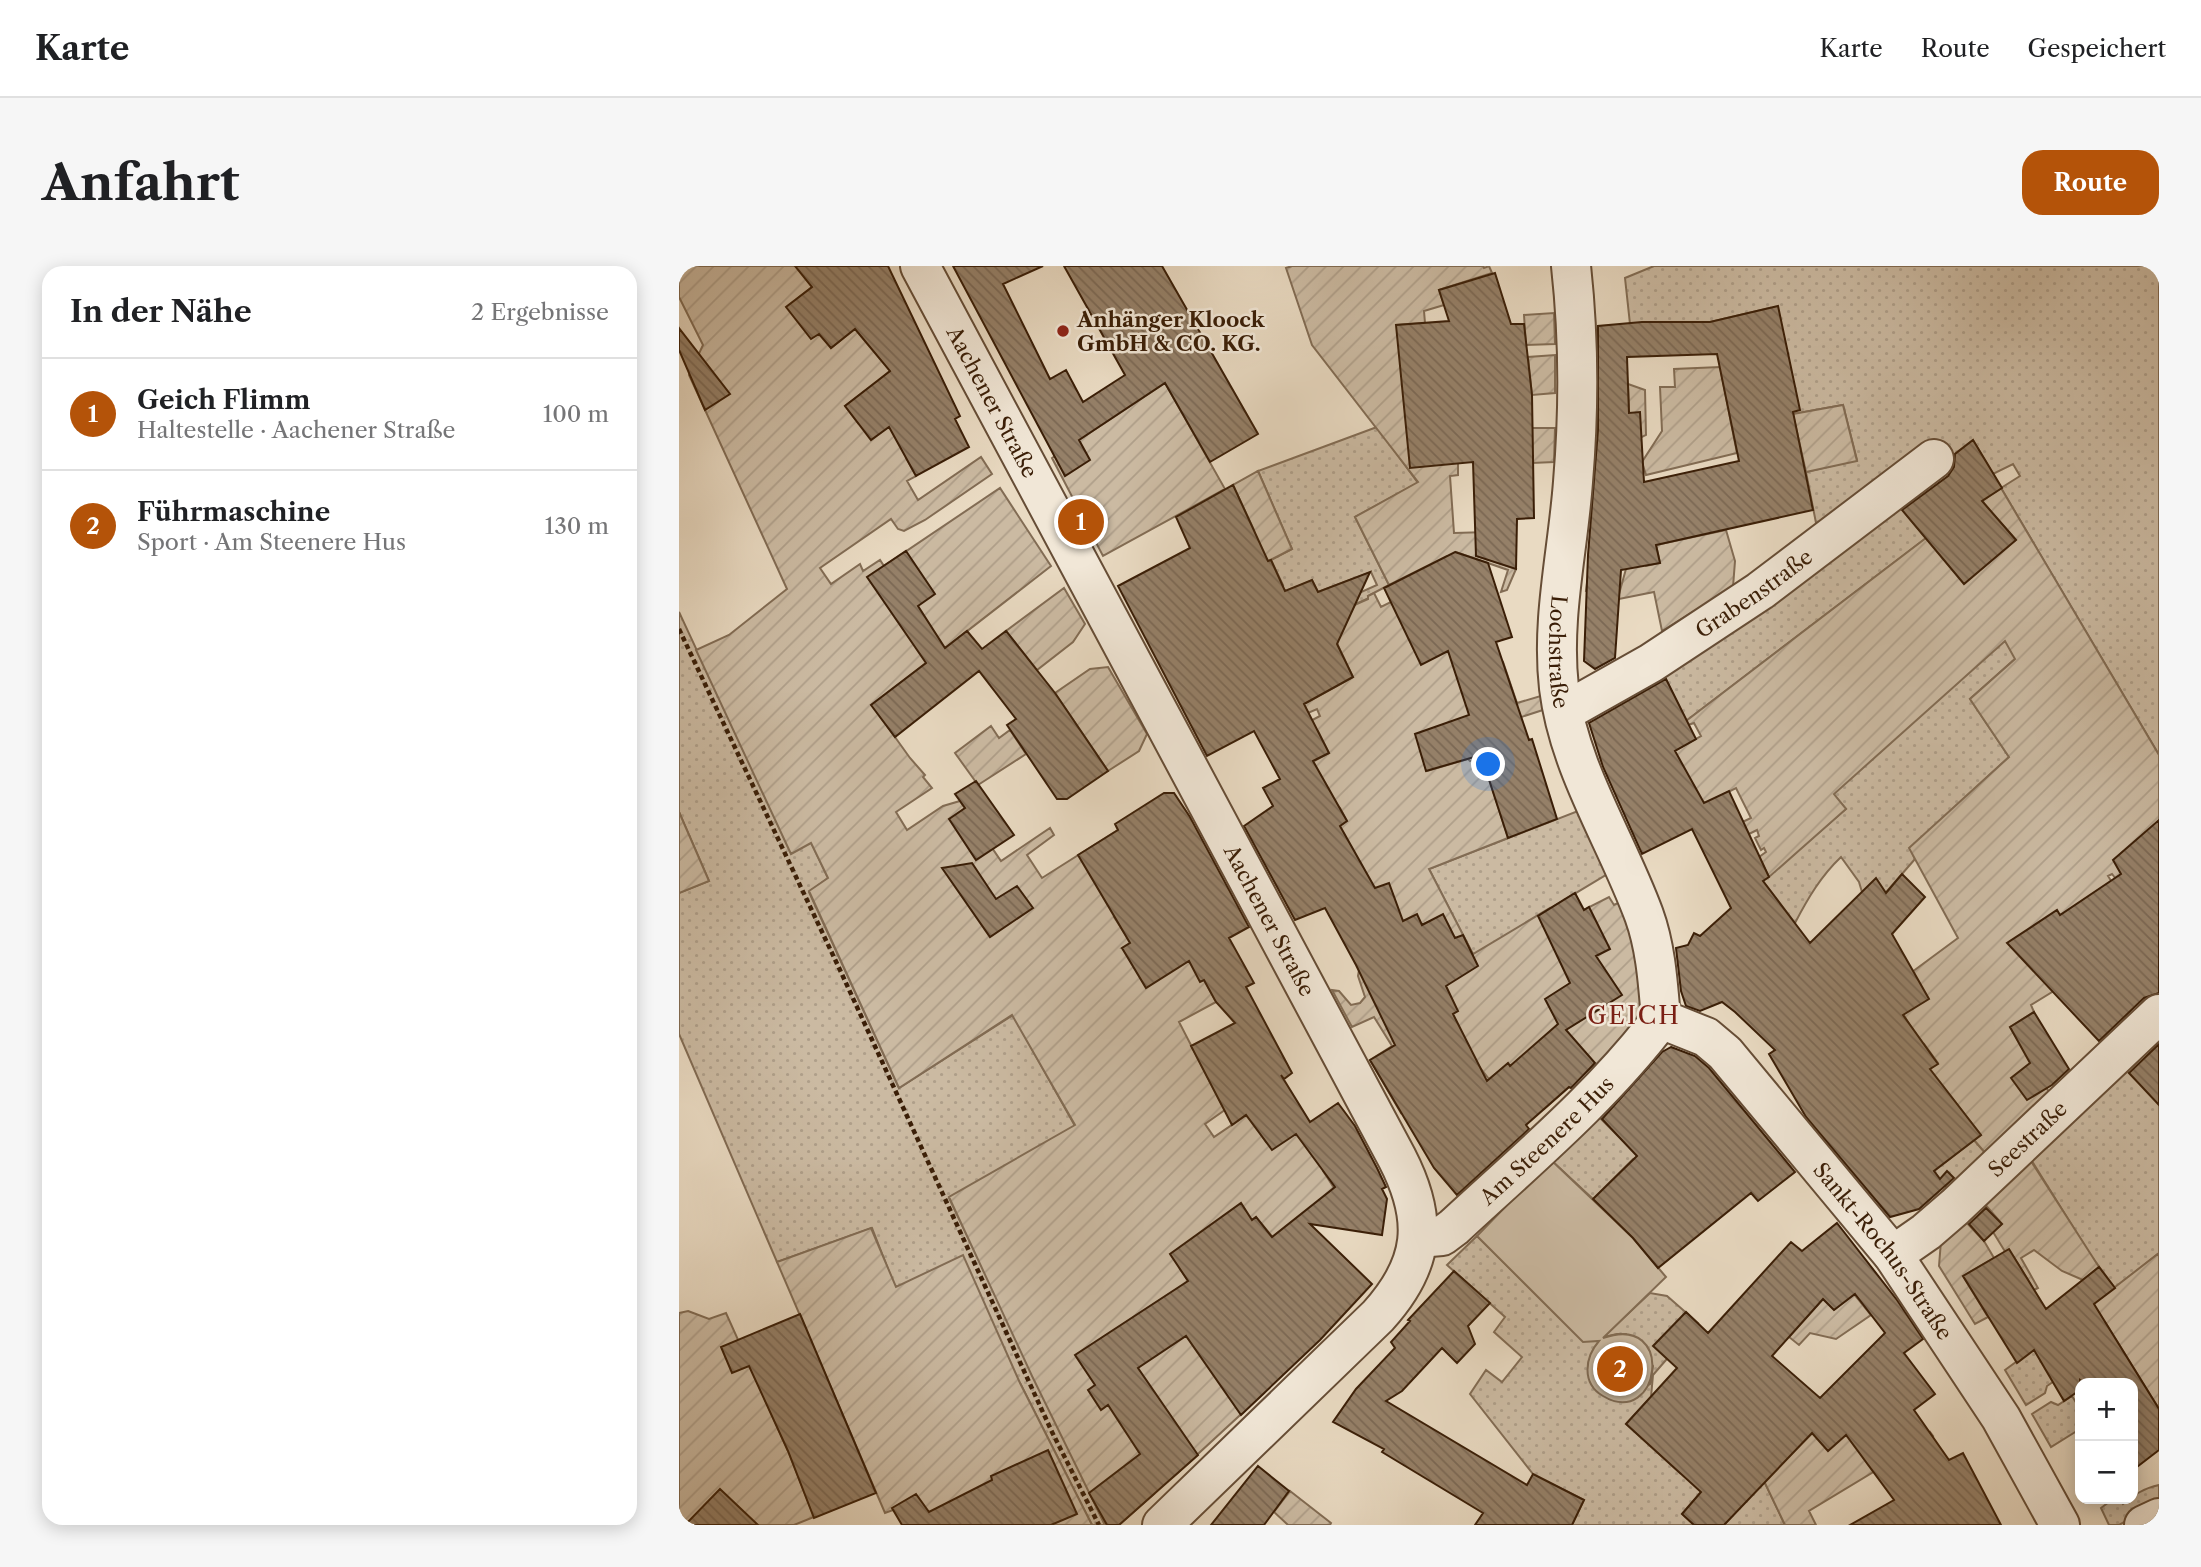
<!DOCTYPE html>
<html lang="de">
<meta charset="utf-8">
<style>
body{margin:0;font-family:"Libre Caslon Text",serif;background:#f6f6f6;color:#202124}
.controls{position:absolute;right:21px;bottom:21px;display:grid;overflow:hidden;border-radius:14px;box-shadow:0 4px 18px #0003}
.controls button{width:63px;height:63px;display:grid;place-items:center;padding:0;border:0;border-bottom:2px solid #e0e0e0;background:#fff;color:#202124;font:35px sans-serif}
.you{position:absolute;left:810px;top:499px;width:24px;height:24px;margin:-18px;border:5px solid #fff;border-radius:50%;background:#1a73e8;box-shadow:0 0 0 10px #1a73e833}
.badge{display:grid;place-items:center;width:46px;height:46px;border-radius:50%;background:#b45309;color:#fff;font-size:23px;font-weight:700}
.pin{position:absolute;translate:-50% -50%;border:4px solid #fff;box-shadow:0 2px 7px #0006}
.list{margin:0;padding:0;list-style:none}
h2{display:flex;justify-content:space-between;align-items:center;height:91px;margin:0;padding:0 28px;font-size:30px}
h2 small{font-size:23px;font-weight:400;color:#757577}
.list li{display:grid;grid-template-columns:46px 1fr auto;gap:21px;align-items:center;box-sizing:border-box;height:112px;padding:0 28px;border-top:2px solid #e0e0e0}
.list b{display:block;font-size:26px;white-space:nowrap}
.list p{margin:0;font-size:23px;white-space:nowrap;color:#757577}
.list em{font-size:23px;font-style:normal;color:#757577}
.map{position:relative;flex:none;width:1480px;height:1259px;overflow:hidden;border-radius:21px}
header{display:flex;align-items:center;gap:42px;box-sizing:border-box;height:98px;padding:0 35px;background:#fff;border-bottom:2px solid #e0e0e0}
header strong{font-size:33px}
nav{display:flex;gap:38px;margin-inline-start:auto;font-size:24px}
.intro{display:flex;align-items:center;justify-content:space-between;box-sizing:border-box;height:168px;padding:0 42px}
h1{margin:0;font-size:49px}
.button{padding:18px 32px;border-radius:21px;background:#b45309;color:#fff;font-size:24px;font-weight:700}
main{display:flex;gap:42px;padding:0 42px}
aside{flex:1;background:#fff;border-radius:21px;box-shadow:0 4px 18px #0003}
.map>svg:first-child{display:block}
</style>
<header>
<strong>Karte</strong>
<nav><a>Karte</a><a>Route</a><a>Gespeichert</a></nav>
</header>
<div class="intro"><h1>Anfahrt</h1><a class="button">Route</a></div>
<main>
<aside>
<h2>In der Nähe<small>2 Ergebnisse</small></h2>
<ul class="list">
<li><span class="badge">1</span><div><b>Geich Flimm</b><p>Haltestelle · Aachener Straße</p></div><em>100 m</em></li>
<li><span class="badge">2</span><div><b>Führmaschine</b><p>Sport · Am Steenere Hus</p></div><em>130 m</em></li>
</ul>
</aside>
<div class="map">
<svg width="1480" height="1259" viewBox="0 0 1480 1259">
<defs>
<pattern id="grass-dots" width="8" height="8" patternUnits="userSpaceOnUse" patternTransform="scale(1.75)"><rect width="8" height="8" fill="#cbbaa2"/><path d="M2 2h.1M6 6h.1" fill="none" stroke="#af9f8a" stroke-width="1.8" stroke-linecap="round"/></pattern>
<pattern id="garden-furrows" width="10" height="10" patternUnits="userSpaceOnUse" patternTransform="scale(1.75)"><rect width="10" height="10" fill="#cbbaa2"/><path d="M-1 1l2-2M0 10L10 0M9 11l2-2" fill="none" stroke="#af9f8a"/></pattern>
<pattern id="building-back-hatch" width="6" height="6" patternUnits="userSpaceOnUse" patternTransform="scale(1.75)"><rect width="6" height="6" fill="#958068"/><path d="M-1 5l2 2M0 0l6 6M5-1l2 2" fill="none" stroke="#7b6854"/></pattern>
</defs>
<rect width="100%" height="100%" fill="#e9dac2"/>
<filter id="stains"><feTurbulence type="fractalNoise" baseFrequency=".00286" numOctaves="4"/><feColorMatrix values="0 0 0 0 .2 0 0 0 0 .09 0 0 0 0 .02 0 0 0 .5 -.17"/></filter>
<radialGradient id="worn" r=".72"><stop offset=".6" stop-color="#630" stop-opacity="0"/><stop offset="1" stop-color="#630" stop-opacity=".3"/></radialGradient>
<path fill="url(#grass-dots)" stroke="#826c54" stroke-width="2" fill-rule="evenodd" d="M 975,0 L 1480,0 L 1480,489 L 1322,222 L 1341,210 L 1334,198 L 1314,208 L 1294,174 L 1261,199 L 1138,262 L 1127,206 L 1178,194 L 1164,139 L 1114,148 L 1091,42 L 1031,56 L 951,58 L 946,12 Z
M 698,161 L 739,217 L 676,251 L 710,319 L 689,330 L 690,332 L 646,352 L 642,344 L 698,319 L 692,306 L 639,326 L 633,314 L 596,331 L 593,325 L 604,319 L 592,294 L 613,283 L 579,205 Z
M 1215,234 L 1247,272 L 1007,455 L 980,399 Z
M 0,346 L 112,587 L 132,576 L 149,612 L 130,626 L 220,822 L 334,749 L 396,860 L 270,932 L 426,1259 L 413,1259 L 341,1117 L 216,1021 L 193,962 L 98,996 L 0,768 L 0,627 L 30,615 L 0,546 Z
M 1326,374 L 1337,392 L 1291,433 L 1330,491 L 1231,582 L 1236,593 L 1196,639 L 1183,626 L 1180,616 L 1162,591 C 1142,610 1129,632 1116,657 L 1084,615 L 1167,543 L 1154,528 Z
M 899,545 L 930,607 L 794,689 L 750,603 Z
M 1445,802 L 1462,819 L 1480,827 L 1480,987 L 1436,1022 L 1412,990 L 1351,892 Z
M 917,848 L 960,891 L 954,893 L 914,933 L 872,894 Z
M 1295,874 L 1308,889 L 1271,926 L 1255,905 Z
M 798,970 L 904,1075 L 921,1074 L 971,1027 L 988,1030 L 1019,1057 L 974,1109 L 972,1131 L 947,1158 L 1001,1207 L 1042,1160 L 1023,1225 L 1003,1248 L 1015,1259 L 893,1259 L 905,1234 L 854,1208 L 791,1128 L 807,1104 L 823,1116 L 843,1091 L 815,1066 L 826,1051 L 768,999 ZM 938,1068 L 947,1068 L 974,1100 L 971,1118 L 939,1135 L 930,1133 L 929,1070 Z
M 1374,1069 L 1381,1111 L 1368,1120 L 1366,1127 L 1347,1139 L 1326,1104 Z
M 1393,1130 L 1401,1143 L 1401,1163 L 1372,1181 L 1353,1148 L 1372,1136 L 1379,1139 Z
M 1085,1215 L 1106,1259 L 1045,1259 Z
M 1480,1219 L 1480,1237 L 1440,1259 L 1430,1259 L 1422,1242 L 1434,1233 L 1440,1233 L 1444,1238 C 1455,1229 1465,1222 1480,1219 Z"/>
<path fill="url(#garden-furrows)" stroke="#826c54" stroke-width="2" d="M 0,0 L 134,0 L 144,12 L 118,33 L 152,82 L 174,64 L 178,64 L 214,104 L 166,140 L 179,157 L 202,140 L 239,182 L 227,192 L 237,210 L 228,215 L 239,234 L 302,191 L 313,208 L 246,254 L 225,265 L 219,263 L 212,253 L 141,302 L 152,318 L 181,298 L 184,305 L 201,294 L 205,300 L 321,222 L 372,300 L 193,439 L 231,492 L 246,509 L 244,511 L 253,522 L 217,546 L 228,564 L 264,540 L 281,535 L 322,595 L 371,562 L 375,569 L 348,589 L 363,612 L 439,564 L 476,623 L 435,651 L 450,674 L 468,666 L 443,682 L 510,695 L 525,714 L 537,736 L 500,756 L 543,839 L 560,834 L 526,858 L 535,871 L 569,848 L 587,876 L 623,864 L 649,900 L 644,905 L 655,922 L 601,980 L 577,951 L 501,1003 L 585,1127 L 495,1210 L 494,1208 L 473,1226 L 475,1228 L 440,1259 L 426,1259 L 353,1110 L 270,931 L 396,859 L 333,749 L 220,822 L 130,625 L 149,612 L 132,577 L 112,588 L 17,384 L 50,369 L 108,323 L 10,109 L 24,79 L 0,31 Z
M 613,0 L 804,0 L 805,2 L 810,0 L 813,7 L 760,24 L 765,39 L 745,45 L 746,57 L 718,59 L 779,197 L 779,209 L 771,210 L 775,267 L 809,266 L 808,293 L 837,303 L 828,324 L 822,326 L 829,304 L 777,286 L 775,292 L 768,290 L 710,319 L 676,251 L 739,216 L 633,79 L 607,2 Z
M 875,47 L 876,78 L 847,79 L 845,49 Z
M 876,89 L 876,127 L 853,129 L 849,91 Z
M 1041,101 L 1058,187 L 967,209 L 963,196 L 983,165 L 981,121 L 996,121 L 995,103 Z
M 486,117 L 546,223 L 424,290 L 373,192 Z
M 949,118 L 966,124 L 967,169 L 961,172 L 961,147 L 950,147 Z
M 1164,139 L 1178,195 L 1127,206 L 1114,148 Z
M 852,162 L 876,162 L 875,196 L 853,197 Z
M 579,205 L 613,283 L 579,300 L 575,264 L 554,219 Z
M 1322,222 L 1480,489 L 1480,618 L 1437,613 L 1433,608 L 1429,610 L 1436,621 L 1386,718 L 1352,739 L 1355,746 L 1331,761 L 1370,826 L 1308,889 L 1295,874 L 1302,869 L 1273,832 L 1247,806 L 1259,797 L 1245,778 L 1242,779 L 1210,723 L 1279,672 L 1230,582 L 1330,491 L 1291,433 L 1336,393 L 1326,375 L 1155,528 L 1167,543 L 1090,611 L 1080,591 L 1087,586 L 1085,582 L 1082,584 L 1076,572 L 1080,570 L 1078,564 L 1064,571 L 1057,559 L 1072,552 L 1057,522 L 1041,530 L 1019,559 L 988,489 L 1022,470 L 1015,457 L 1009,459 L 1007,455 L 1247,272 L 1285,317 L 1337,274 L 1303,235 Z
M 1047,264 L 1056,295 L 1054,321 L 983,365 L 975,326 L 940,333 L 907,325 L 908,317 L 925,320 L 940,328 L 952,285 L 967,300 L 981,297 L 977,279 Z
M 385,322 L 406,358 L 394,376 L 358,404 L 327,365 Z
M 695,327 L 702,341 L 720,332 L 818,397 L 824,396 L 838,437 L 865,429 L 867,443 L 741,484 L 748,505 L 789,493 L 791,495 L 803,491 L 829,572 L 750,603 L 794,688 L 871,642 L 879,657 L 930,631 L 935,639 L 943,635 L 956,664 L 962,734 L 958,753 L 921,807 L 914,800 L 865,843 L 829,798 L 810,813 L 799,799 L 722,847 L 691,794 L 713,780 L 695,751 L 673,761 L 653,724 L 660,725 L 672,739 L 681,737 L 686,731 L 679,710 L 680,704 L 756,670 L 749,656 L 734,663 L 699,668 L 673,632 L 661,560 L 668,555 L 661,542 L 613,507 L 650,487 L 639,465 L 622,460 L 641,450 L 638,443 L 622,450 L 618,442 L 674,411 L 646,352 L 689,333 L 689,330 Z
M 429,401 L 468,468 L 460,485 L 429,505 L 376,427 L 411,403 Z
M 312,460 L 320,472 L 331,464 L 347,488 L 299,519 L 276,487 Z
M 0,546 L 30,615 L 0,627 Z
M 1350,892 L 1420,1001 L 1404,1014 L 1383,1005 L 1355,984 L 1342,992 L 1359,1022 L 1355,1024 L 1334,990 L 1330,992 L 1314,966 L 1323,958 L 1304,936 Z
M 1285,954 L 1305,975 L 1315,992 L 1284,1010 L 1309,1051 L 1296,1058 L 1260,1000 L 1262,975 Z
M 192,962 L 217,1021 L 284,989 L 341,1117 L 413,1259 L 339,1259 L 214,1244 L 206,1247 L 98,996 Z
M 1480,987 L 1480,1143 L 1426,1056 L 1374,1069 Z
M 1175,1028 L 1192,1049 L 1157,1073 L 1131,1067 L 1120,1079 L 1110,1071 L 1144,1033 L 1155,1044 Z
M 9,1045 L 30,1053 L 47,1047 L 109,1185 L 135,1251 L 115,1259 L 0,1259 L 0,1047 Z
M 1183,1118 L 1226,1185 L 1251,1166 L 1254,1170 L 1130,1245 L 1137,1259 L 1106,1259 L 1085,1215 Z
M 611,1225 L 652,1257 L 651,1259 L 609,1259 L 595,1246 Z"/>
<path fill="#cbbaa2" stroke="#826c54" stroke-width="2" d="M 872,894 L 954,972 L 987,1011 L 924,1072 C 998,1046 981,1164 924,1130 C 902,1117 906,1091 920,1075 L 904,1076 L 798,970 Z"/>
<path fill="url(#building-back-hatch)" stroke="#3a1e07" stroke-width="2" fill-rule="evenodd" d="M 116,0 L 209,0 L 281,150 L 276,153 L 290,181 L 237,210 L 210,161 L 192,174 L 166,140 L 211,105 L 176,63 L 152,82 L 140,68 L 132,73 L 107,41 L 133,21 Z
M 274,0 L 364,0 L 324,18 L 371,113 L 387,104 L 404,136 L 446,109 L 385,0 L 483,0 L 579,168 L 531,196 L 486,117 L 400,174 L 411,194 L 386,210 Z
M 816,7 L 832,58 L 845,58 L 853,129 L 855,252 L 838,253 L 837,303 L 797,290 L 794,196 L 731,202 L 717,59 L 770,55 L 760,24 Z
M 1099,40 L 1121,144 L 1114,146 L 1134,244 L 977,279 L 981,297 L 942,304 L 936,392 L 916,403 L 905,395 L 909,289 L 919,164 L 919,60 L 963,56 L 1031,56 ZM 1038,88 L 1060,195 L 965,216 L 961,146 L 950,147 L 948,91 Z
M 0,62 L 51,128 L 26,144 L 0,84 Z
M 1294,174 L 1323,222 L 1303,235 L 1337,274 L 1285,318 L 1223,244 L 1269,210 L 1275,201 L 1276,188 Z
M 554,219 L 589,295 L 592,294 L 606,325 L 633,314 L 639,326 L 691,306 L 658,378 L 674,411 L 625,438 L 650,487 L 634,495 L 668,555 L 661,560 L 696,622 L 710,617 L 724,655 L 738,648 L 743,659 L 764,648 L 776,672 L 784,669 L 799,700 L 767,720 L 779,745 L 774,748 L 808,815 L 829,797 L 831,800 L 879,758 L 866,733 L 891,717 L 859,650 L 896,627 L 905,644 L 910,641 L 931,683 L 917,690 L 943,729 L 887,764 L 916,797 L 892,822 L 890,821 L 847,859 L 850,863 L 778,929 L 755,902 L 691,794 L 716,779 L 677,699 L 646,642 L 616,654 L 565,560 L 594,540 L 584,522 L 601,513 L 575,465 L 528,490 L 439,320 L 511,282 L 497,251 Z
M 227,285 L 256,328 L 239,340 L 266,382 L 288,365 L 303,383 L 327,365 L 376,427 L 429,505 L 388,533 L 378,533 L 328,459 L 337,453 L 300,405 L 216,471 L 192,439 L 247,397 L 188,311 Z
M 776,286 L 809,297 L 833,371 L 817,376 L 850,474 L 853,473 L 878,553 L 829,572 L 802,489 L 747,505 L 736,468 L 790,449 L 769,385 L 742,399 L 705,322 Z
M 987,413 L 1017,473 L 996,485 L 1025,537 L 1050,525 L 1090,611 L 1084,615 L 1131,677 L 1197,612 L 1207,627 L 1223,608 L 1246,631 L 1213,668 L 1250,733 L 1224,749 L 1259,798 L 1251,803 L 1302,869 L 1255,905 L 1261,913 L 1268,905 L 1275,912 L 1240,943 L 1211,951 L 1127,851 L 1090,788 L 1096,784 L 1056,746 L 1043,736 L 1021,745 L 1007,740 L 1002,725 L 997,682 L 1009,679 L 1015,667 L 1021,670 L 1052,642 L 1013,563 L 963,588 L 924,501 L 910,457 Z
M 297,515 L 335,569 L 297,594 L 270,553 L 286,542 L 276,528 Z
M 485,527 L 495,527 L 511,551 L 570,661 L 550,672 L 575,717 L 567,721 L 613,807 L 605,813 L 602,809 L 631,856 L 659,837 L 676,860 L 698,902 L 707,921 L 703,923 L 708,933 L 703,969 L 631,958 L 693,1018 L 641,1074 L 562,1149 L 507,1070 L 459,1102 L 519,1189 L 440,1259 L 428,1259 L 410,1227 L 461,1188 L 429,1139 L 422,1144 L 409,1124 L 416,1119 L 396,1089 L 509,1015 L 491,988 L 562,937 L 573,954 L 577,951 L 593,971 L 656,921 L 617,868 L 593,884 L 567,849 L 553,859 L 512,780 L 556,757 L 537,736 L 525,714 L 521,716 L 510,695 L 467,722 L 443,682 L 451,677 L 399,589 L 439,564 L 436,558 Z
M 1480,554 L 1480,727 L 1465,732 L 1420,775 L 1328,677 L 1378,644 L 1381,649 L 1442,608 L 1434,594 Z
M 293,597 L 317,633 L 338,620 L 354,642 L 311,671 L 263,602 Z
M 1355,746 L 1390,803 L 1373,819 L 1348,834 L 1332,812 L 1351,797 L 1331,761 Z
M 1480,778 L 1480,839 L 1450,807 Z
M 992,781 L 1016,790 L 1030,802 L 1116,906 L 1079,935 L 1072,927 L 979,1002 L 954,972 L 914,933 L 958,890 L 923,853 L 983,786 Z
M 1307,942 L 1323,958 L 1305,975 L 1290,958 Z
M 1158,957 L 1218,1034 L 1244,1073 L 1225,1087 L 1256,1128 L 1235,1144 L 1270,1194 L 1284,1187 L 1322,1259 L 1171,1259 L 1215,1234 L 1167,1169 L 1149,1185 L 1133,1167 L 1045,1259 L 1015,1259 L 1003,1248 L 1022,1226 L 947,1158 L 998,1102 L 974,1080 L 1007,1046 L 1029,1067 L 1112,976 L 1123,985 ZM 1176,1028 L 1206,1067 L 1141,1132 L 1093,1090 L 1144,1033 L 1155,1044 Z
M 1330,983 L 1367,1043 L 1420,1001 L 1436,1022 L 1415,1038 L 1480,1143 L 1480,1184 L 1454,1204 L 1454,1117 L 1405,1117 L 1401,1114 L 1401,1124 L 1385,1135 L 1355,1084 L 1338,1097 L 1284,1010 Z
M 775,1005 L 811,1037 L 789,1060 L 796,1078 L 778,1097 L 763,1082 L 723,1125 L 707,1135 L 848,1219 L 854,1208 L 905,1234 L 893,1259 L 796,1259 L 804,1247 L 703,1186 L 705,1183 L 654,1156 L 677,1123 L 716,1082 L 712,1076 L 731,1055 L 729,1054 Z
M 121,1048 L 197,1227 L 135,1252 L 109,1185 L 70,1100 L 53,1107 L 42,1081 Z
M 369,1184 L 398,1248 L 372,1259 L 223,1259 L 213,1242 L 237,1228 L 250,1246 L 313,1214 L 312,1210 Z
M 579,1200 L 610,1225 L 585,1259 L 532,1259 Z
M 41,1223 L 79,1259 L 6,1259 Z"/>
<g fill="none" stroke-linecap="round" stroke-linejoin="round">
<defs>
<g id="minor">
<path id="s1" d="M 241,0 L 718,892 C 750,954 746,998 699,1050 L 483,1259"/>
<path id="s2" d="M 892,0 C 900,72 900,145 894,216 C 889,285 872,353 880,422 C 890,503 937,573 965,649 C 977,682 979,718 982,753"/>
<path id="s3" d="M 885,446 L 972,397 L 1081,325 L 1255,193"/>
<path id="s4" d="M 982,753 L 1027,771 L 1046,787 L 1214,989 L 1322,1152 L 1381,1259"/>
<path id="s5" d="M 739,972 L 763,970 L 775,961 C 846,895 923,831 982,753"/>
<path id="s6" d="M 1214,989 L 1247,966 L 1276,941 L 1480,748"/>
<path d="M 1465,1259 L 1480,1252"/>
</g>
</defs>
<use href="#minor" stroke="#664d36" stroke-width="42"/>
<path stroke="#3a1e07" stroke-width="4.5" stroke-dasharray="5 3.5" stroke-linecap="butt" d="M 0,363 L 161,704 L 373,1166 L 420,1259"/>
<use href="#minor" stroke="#f1e7d7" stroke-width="38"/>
</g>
<circle fill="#8f2418" stroke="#f1e7d7" stroke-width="2.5" cx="384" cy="65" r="7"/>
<g text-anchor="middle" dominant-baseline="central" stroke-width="5" stroke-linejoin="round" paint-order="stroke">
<g font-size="21" font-weight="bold" fill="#3a1e07" stroke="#f1e7d7" text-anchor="start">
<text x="398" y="53">Anhänger Kloock<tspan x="398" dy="24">GmbH &amp; CO. KG.</tspan></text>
</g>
<g font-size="21" fill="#3a1e07" stroke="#f1e7d7">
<text stroke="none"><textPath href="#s1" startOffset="154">Aachener Straße</textPath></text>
<text stroke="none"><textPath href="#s3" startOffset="224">Grabenstraße</textPath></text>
<text stroke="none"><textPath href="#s2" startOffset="387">Lochstraße</textPath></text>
<text stroke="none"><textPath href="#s1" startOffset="742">Aachener Straße</textPath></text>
<text stroke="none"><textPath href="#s6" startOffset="178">Seestraße</textPath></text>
<text stroke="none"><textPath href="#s5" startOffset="166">Am Steenere Hus</textPath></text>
<text stroke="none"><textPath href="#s4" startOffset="327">Sankt-Rochus-Straße</textPath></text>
</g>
<g font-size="24" letter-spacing="2" fill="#7a1f14" stroke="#f1e7d7">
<text x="955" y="749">GEICH</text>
</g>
</g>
<rect width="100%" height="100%" filter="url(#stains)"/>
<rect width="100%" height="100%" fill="url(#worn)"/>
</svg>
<div class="controls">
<button>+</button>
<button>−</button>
</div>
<div class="you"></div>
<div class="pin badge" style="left:402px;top:256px">1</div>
<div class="pin badge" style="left:941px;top:1103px">2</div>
</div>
</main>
